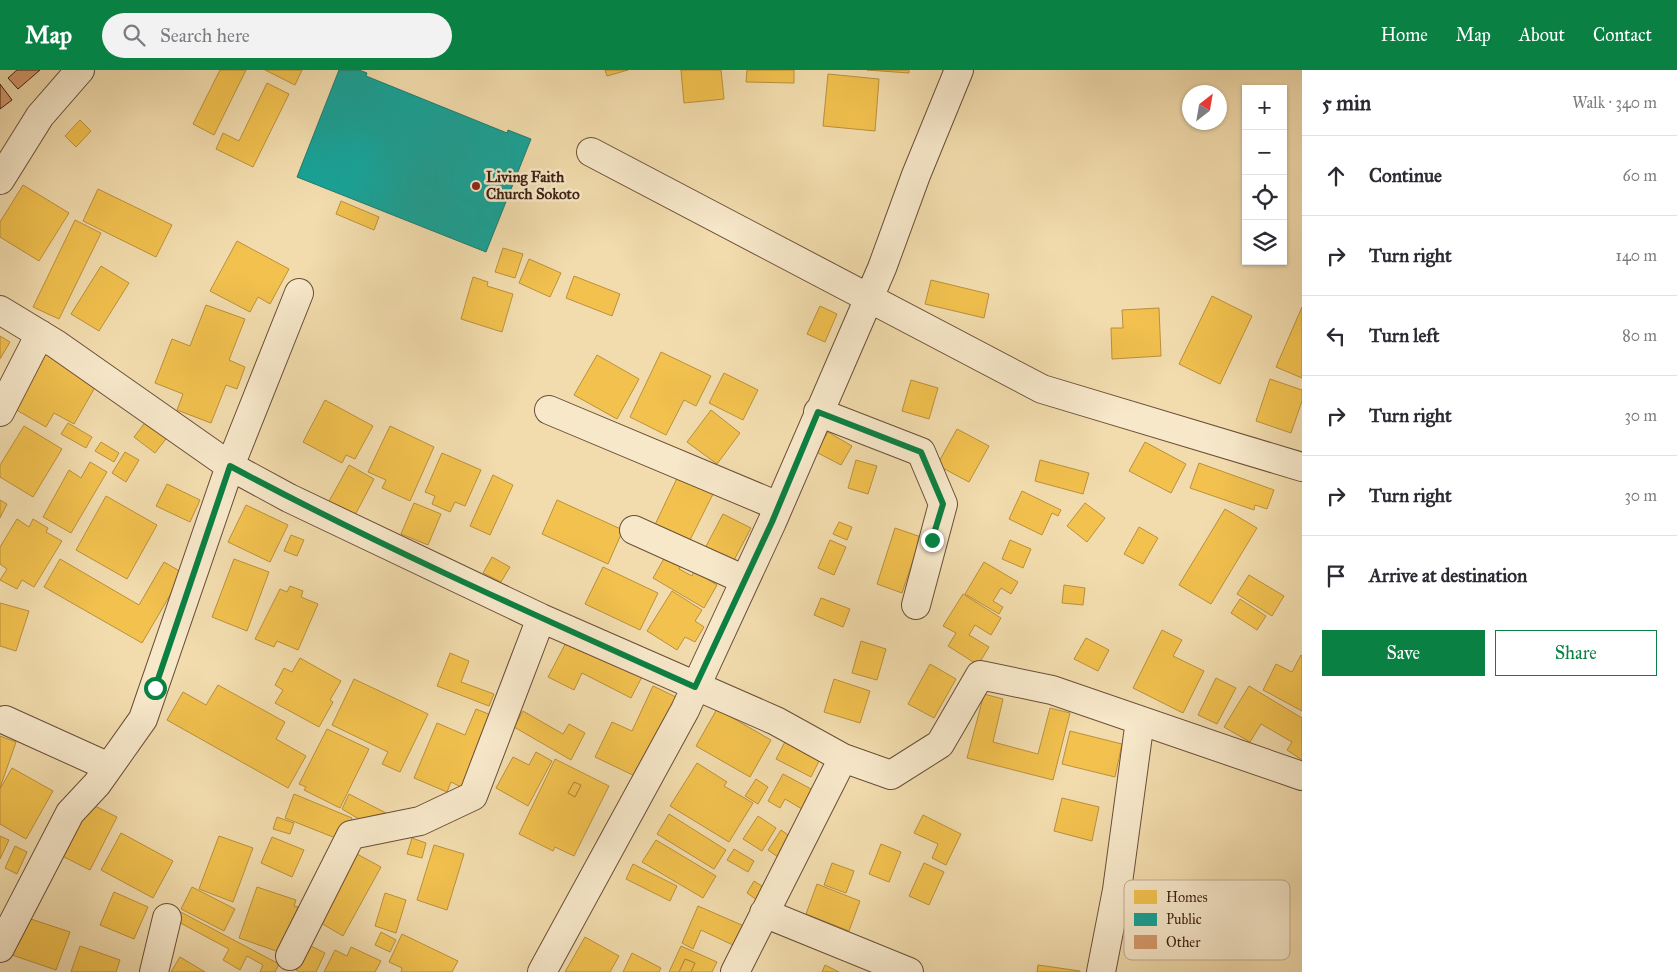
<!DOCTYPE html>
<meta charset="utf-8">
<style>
body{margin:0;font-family:"IM FELL Great Primer",serif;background:#f2f2f3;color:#2b2b33}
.controls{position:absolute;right:15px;top:15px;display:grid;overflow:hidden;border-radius:0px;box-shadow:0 1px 4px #0004}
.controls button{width:45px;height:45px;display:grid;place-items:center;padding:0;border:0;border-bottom:1px solid #e1e1e2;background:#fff;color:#2b2b33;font:25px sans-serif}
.compass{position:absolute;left:1182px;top:15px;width:45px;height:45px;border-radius:50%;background:#fff;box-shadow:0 1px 4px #0004;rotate:31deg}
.stop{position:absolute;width:15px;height:15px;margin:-11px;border:4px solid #0b8043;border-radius:50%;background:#fff}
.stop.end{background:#0b8043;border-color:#fff;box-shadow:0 1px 5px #0008}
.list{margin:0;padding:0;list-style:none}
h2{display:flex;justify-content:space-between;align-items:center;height:65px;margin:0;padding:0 20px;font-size:21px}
h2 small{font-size:16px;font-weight:400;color:#7c7c81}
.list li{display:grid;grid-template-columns:32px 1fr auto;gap:15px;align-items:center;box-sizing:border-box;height:80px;padding:0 20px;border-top:1px solid #e1e1e2}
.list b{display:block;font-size:19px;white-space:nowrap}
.list em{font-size:16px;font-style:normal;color:#7c7c81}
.actions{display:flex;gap:10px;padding:15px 20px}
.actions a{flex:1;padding:11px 0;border:1px solid #0b8043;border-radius:0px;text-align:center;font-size:18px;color:#0b8043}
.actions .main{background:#0b8043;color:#fff}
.icon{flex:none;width:28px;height:28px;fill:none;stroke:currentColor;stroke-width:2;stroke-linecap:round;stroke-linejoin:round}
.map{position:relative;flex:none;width:1302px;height:902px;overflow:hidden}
header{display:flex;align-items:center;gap:30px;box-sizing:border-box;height:70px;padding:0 25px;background:#0b8043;color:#fff}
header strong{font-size:24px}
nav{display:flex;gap:28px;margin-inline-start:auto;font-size:18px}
.search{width:350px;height:45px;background:#f2f2f3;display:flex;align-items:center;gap:12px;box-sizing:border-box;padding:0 18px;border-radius:28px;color:#7c7c81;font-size:19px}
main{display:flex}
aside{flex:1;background:#fff}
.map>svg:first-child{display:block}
</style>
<header>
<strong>Map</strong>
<div class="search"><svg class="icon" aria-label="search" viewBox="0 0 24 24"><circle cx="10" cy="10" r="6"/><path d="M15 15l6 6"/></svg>Search here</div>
<nav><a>Home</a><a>Map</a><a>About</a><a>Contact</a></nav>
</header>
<main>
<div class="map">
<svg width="1302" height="902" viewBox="0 0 1302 902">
<rect width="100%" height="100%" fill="#f2dcad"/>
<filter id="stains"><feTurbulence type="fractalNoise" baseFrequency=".004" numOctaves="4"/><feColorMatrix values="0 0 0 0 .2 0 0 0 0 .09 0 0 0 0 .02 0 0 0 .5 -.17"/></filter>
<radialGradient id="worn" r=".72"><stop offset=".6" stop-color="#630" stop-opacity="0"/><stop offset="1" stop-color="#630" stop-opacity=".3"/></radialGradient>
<path fill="#f2c14e" stroke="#bb903c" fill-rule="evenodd" d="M 220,0 L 246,0 L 214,65 L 193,54 Z
M 265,0 L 302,0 L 295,15 Z
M 605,0 L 628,0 L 607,6 Z
M 681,0 L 721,0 L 724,29 L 684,33 Z
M 747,0 L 794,0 L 794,13 L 746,12 Z
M 867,0 L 909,0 L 909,3 Z
M 828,4 L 879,9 L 875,61 L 823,56 Z
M 267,13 L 289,24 L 253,97 L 216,79 L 223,63 L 239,71 Z
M 80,50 L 91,61 L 76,77 L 65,66 Z
M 23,115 L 69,143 L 39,191 L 0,167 L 0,152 Z
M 98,119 L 172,155 L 156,187 L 83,151 Z
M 341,131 L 379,147 L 374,160 L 336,144 Z
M 75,150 L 101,163 L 59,249 L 33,237 Z
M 237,171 L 289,199 L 270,234 L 258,227 L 250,242 L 210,221 Z
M 503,178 L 523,184 L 515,208 L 495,202 Z
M 529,189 L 561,203 L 550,227 L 519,213 Z
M 101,196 L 129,213 L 99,261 L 71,244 Z
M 574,206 L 620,224 L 612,246 L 566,228 Z
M 473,207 L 488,212 L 487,216 L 513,224 L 502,262 L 461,249 Z
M 931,210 L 989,224 L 984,248 L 925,234 Z
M 1212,226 L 1252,246 L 1220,314 L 1179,294 Z
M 206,235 L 245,249 L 229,290 L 245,297 L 237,319 L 226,315 L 211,353 L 177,340 L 183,324 L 155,313 L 172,269 L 190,276 Z
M 820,236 L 837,244 L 825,272 L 807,264 Z
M 1302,237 L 1302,308 L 1276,297 Z
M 1159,238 L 1161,286 L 1112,289 L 1111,258 L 1123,258 L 1122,240 Z
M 0,266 L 10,272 L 0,289 Z
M 45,282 L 98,312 L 74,354 L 54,343 L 46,357 L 13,338 Z
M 661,282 L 711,306 L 696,336 L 684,330 L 666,365 L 630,347 Z
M 597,285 L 639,309 L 617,349 L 574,325 Z
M 724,303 L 758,320 L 743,350 L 709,333 Z
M 1270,309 L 1302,320 L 1302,331 L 1291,363 L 1256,351 Z
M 911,310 L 938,318 L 929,349 L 902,341 Z
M 325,330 L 373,356 L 355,389 L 346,385 L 342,393 L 303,372 Z
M 711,340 L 740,363 L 717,394 L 687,372 Z
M 151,345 L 172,361 L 155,383 L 134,367 Z
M 68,353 L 92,367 L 86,378 L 61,364 Z
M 24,356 L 62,379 L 33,427 L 0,407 L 0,395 Z
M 390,356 L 434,377 L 410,431 L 382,418 L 386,410 L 368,402 Z
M 957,359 L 989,376 L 969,412 L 937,395 Z
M 828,362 L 852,376 L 841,395 L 816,382 Z
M 101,372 L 119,383 L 114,392 L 95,381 Z
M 1145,372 L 1186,394 L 1171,423 L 1129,401 Z
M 125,382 L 139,390 L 126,412 L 112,403 Z
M 442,383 L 481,400 L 465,436 L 455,432 L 450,442 L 432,434 L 435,426 L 425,422 Z
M 856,390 L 877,396 L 868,424 L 848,418 Z
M 1040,390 L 1089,403 L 1083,424 L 1035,411 Z
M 90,392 L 107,402 L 71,463 L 43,447 L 69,400 L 81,408 Z
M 1199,393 L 1274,420 L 1267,439 L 1255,435 L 1254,440 L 1190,418 Z
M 349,395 L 374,409 L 354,447 L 328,433 Z
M 680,402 L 715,420 L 686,478 L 652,461 Z
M 493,405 L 513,415 L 490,465 L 470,456 Z
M 167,414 L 200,430 L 190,452 L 156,436 Z
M 1022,421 L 1061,440 L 1058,446 L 1052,443 L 1042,465 L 1009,449 Z
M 106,426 L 157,455 L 127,509 L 76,480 Z
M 0,430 L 7,434 L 0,448 Z
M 557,430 L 623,460 L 608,494 L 542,464 Z
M 414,433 L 441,444 L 428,475 L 401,464 Z
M 1085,433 L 1105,448 L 1087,472 L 1067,456 Z
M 246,435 L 288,455 L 270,492 L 228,472 Z
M 1225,439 L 1257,458 L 1211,534 L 1179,515 Z
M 723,444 L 751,458 L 731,496 L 703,482 Z
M 17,449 L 29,457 L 33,449 L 48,458 L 46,462 L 62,471 L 34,517 L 22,510 L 17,519 L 0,510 L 7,499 L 0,494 L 0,477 Z
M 839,452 L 852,457 L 847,470 L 833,464 Z
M 1139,457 L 1158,468 L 1143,494 L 1124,484 Z
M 895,458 L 921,467 L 902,523 L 877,514 Z
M 291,465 L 304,470 L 297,486 L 284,481 Z
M 830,470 L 846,477 L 834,505 L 818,498 Z
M 1010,470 L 1031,479 L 1023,498 L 1002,489 Z
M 666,485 L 682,494 L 679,499 L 692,506 L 694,501 L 717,515 L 704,538 L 653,508 Z
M 492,487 L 510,497 L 501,512 L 483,503 Z
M 60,489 L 139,535 L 164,492 L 183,503 L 142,573 L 44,517 Z
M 234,489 L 269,502 L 247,561 L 212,547 Z
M 984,492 L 1018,512 L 1011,524 L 1001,518 L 993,531 L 1003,537 L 999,544 L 965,524 Z
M 603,497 L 658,523 L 640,560 L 585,534 Z
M 1249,505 L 1284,526 L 1272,546 L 1237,524 Z
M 1064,515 L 1085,518 L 1083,535 L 1062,533 Z
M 290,516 L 303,521 L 301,527 L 318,534 L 298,580 L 277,571 L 274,577 L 255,569 L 280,519 L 287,522 Z
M 672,521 L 702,540 L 695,551 L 704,557 L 695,572 L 685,567 L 677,580 L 647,561 Z
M 963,524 L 1001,548 L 991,565 L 975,555 L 969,565 L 989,577 L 978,595 L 948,576 L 956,563 L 943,556 Z
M 821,528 L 850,539 L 843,557 L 814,545 Z
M 1240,529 L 1266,546 L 1257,560 L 1231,543 Z
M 0,533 L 29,541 L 16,581 L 0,576 Z
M 1162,560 L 1182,570 L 1173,586 L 1204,601 L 1183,643 L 1133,618 Z
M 570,565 L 644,603 L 631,628 L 582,603 L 574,620 L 548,607 Z
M 1086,568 L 1109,580 L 1098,601 L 1074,589 Z
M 861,571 L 886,579 L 877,610 L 852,603 Z
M 450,583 L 469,591 L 461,612 L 494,624 L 489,636 L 437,616 Z
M 1301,585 L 1302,586 L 1302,641 L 1263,620 L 1276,594 L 1292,602 Z
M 300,588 L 341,611 L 330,630 L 333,632 L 319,657 L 275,633 L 283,620 L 275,615 L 284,598 L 292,602 Z
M 930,594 L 956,609 L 934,648 L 908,634 Z
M 1216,608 L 1236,618 L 1217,654 L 1198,645 Z
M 354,609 L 428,644 L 400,702 L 382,694 L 388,682 L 332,655 Z
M 834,609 L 870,621 L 860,653 L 824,642 Z
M 218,615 L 285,652 L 276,669 L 306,686 L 288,718 L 167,650 L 183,622 L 206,635 Z
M 653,616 L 678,628 L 639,708 L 595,687 L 612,652 L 632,661 Z
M 1249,616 L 1302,648 L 1302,690 L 1287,680 L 1292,672 L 1261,654 L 1250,672 L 1224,657 Z
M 984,624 L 1003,629 L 993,672 L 1038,684 L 1050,638 L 1070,643 L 1053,710 L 967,688 Z
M 476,639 L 496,647 L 465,719 L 451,712 L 447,722 L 414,708 L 437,653 L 465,665 Z
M 717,639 L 771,670 L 750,707 L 696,676 Z
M 523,641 L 563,664 L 569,654 L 585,663 L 571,690 L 514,657 Z
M 327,659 L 369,679 L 340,738 L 304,720 L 306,717 L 299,714 Z
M 1070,661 L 1122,674 L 1115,707 L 1062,694 Z
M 0,666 L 16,672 L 0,718 Z
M 788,666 L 823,683 L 811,707 L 776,689 Z
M 536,682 L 552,691 L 528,736 L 496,718 L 513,687 L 529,695 Z
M 555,689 L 609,716 L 574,786 L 555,777 L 553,781 L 519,764 ZM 574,712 L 581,715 L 575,727 L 568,723 Z
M 697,693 L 727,712 L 724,716 L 753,733 L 729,772 L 670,736 Z
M 12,698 L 53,721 L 26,769 L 0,754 L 0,719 Z
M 783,704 L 813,720 L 802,739 L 785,729 L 780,738 L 768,731 Z
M 756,709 L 768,717 L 758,734 L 745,726 Z
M 574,712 L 581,715 L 575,727 L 568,723 Z
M 294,724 L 352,748 L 343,771 L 285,748 Z
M 349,724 L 386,743 L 359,749 L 342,739 Z
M 1062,728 L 1099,737 L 1092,771 L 1054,761 Z
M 89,733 L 117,747 L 90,800 L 62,786 Z
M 669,744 L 726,780 L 714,799 L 657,764 Z
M 923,745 L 961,764 L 946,795 L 932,788 L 938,774 L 914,763 Z
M 758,746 L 776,758 L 762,781 L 743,769 Z
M 277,747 L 294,753 L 290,764 L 273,759 Z
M 781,760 L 791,767 L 778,787 L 768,780 Z
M 121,763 L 173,791 L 153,828 L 101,800 Z
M 0,766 L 9,770 L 0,789 Z
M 219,766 L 253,778 L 233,832 L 199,819 Z
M 272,767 L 304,780 L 292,807 L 261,793 Z
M 412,768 L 426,773 L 422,788 L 407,784 Z
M 656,770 L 716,806 L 703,828 L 642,792 Z
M 881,774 L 901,782 L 889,812 L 869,804 Z
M 434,775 L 464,784 L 447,840 L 417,830 Z
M 15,776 L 27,782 L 17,804 L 5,798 Z
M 734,779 L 754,791 L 748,802 L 727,790 Z
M 357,784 L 381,797 L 343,866 L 319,852 Z
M 832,793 L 854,801 L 846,823 L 824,815 Z
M 924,793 L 944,802 L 929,835 L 909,826 Z
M 633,794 L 677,816 L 670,831 L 626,809 Z
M 754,811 L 765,818 L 757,830 L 747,823 Z
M 817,814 L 860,831 L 849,861 L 806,844 Z
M 192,817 L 235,839 L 224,861 L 181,839 Z
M 257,817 L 296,830 L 294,836 L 298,837 L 282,883 L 239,868 Z
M 114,822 L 148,837 L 134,869 L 100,855 Z
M 385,823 L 406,830 L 396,863 L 375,856 Z
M 698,836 L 744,856 L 735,876 L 701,860 L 693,879 L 682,873 Z
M 177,840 L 279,894 L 275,902 L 260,902 L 263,895 L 247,886 L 240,900 L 223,890 L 229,879 L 173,849 Z
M 25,847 L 70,862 L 56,900 L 12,885 Z
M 381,862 L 396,870 L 390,882 L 375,875 Z
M 402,864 L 458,891 L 452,902 L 401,902 L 402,898 L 389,892 Z
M 585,867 L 619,886 L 610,902 L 565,902 Z
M 309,875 L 325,883 L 316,902 L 300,902 L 296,900 Z
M 80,876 L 120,890 L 116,902 L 71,902 Z
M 681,876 L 717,892 L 712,902 L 691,902 L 695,893 L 685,889 L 679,902 L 669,902 Z
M 351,877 L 381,891 L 375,902 L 324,902 L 335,880 L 347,886 Z
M 632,883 L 661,898 L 659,902 L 623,902 Z
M 180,887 L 205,902 L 171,902 Z
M 685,889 L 695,893 L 691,902 L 679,902 Z
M 825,895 L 839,902 L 822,902 Z
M 1038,895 L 1080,901 L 1080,902 L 1037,902 Z"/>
<path fill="#17a398" stroke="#227b70" d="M 339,0 L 359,0 L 367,3 L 366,6 L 507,63 L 508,60 L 531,69 L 486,182 L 297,107 Z"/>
<path fill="#d69a6d" stroke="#3c1f11" d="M 17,0 L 40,0 L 18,19 L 8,8 Z
M 0,14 L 12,30 L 0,39 Z"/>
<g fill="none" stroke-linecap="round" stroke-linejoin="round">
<defs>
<path id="minor" d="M 591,82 L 1042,319 L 1302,397
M 0,110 L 40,46 L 80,0
M 0,240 L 56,274 L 230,396 L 289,428 L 541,548 L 776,651 L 843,688 L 891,705 L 940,674 L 980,605 L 1052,620 L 1302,706
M 549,340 L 778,436
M 0,342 L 40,264
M 818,342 L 921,382 L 943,434 L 916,535
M 634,460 L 745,510
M 5,650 L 109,697
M 764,843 L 909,902
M 0,878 L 70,743 L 97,714 L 143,649 L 230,396 L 299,223
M 290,886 L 351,765 L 420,751 L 473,726 L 541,548
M 154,902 L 167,848
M 542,902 L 685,640 L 772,452 L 882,198 L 916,105 L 959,0
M 735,902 L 843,688
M 1101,902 L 1117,820 L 1140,650"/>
</defs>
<use href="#minor" stroke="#6a4e38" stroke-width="30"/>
<use href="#minor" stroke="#f7e8ca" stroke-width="28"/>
</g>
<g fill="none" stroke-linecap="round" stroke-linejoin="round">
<path stroke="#0b8043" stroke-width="6" d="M 155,618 L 230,396 C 381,477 539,547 695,617 L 772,452 L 818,342 L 921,382 L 943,434 L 932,470"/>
</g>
<circle fill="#8f2418" stroke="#f7e8ca" stroke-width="2" cx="476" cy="116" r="5"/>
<g text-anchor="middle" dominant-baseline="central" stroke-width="5" stroke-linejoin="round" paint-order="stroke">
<g font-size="15" font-weight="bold" fill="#3c1f11" stroke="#f7e8ca" text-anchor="start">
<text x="486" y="107">Living Faith<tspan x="486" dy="17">Church Sokoto</tspan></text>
</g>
</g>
<rect x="1124" y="810" width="166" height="80" rx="8" fill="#f7e8ca" stroke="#bfac92" stroke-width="1"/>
<rect x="1134" y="820" width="23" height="14" fill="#f2c14e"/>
<rect x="1134" y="843" width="23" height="13" fill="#17a398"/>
<rect x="1134" y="865" width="23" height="14" fill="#d69a6d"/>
<g font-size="14" fill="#3c1f11">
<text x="1166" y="832">Homes</text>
<text x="1166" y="854">Public</text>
<text x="1166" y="877">Other</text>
</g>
<rect width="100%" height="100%" filter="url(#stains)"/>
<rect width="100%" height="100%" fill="url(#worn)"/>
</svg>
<div class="controls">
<button>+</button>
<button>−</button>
<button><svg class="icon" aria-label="locate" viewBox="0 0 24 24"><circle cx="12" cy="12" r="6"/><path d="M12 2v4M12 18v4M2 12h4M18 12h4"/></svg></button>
<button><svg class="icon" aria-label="layers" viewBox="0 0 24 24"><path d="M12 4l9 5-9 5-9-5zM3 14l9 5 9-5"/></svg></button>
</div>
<svg class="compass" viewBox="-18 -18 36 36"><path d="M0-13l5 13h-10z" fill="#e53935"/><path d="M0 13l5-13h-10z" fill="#7c7c81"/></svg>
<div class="stop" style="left:155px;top:618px"></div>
<div class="stop end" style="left:932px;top:470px"></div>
</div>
<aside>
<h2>5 min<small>Walk · 340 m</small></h2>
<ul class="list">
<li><svg class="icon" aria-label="ahead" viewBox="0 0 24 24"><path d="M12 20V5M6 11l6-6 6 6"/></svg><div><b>Continue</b></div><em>60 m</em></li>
<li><svg class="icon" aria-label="right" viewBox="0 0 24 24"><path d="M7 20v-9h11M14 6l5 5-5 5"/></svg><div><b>Turn right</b></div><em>140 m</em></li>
<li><svg class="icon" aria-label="left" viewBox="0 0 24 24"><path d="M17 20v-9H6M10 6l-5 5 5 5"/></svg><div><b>Turn left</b></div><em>80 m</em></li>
<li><svg class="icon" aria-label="right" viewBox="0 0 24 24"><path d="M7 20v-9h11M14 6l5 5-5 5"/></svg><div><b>Turn right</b></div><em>30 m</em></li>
<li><svg class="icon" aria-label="right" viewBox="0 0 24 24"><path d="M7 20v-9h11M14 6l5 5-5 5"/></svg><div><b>Turn right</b></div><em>30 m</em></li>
<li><svg class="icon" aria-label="arrive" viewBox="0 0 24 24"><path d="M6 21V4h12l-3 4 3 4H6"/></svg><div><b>Arrive at destination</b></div></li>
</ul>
<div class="actions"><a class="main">Save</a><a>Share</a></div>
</aside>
</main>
